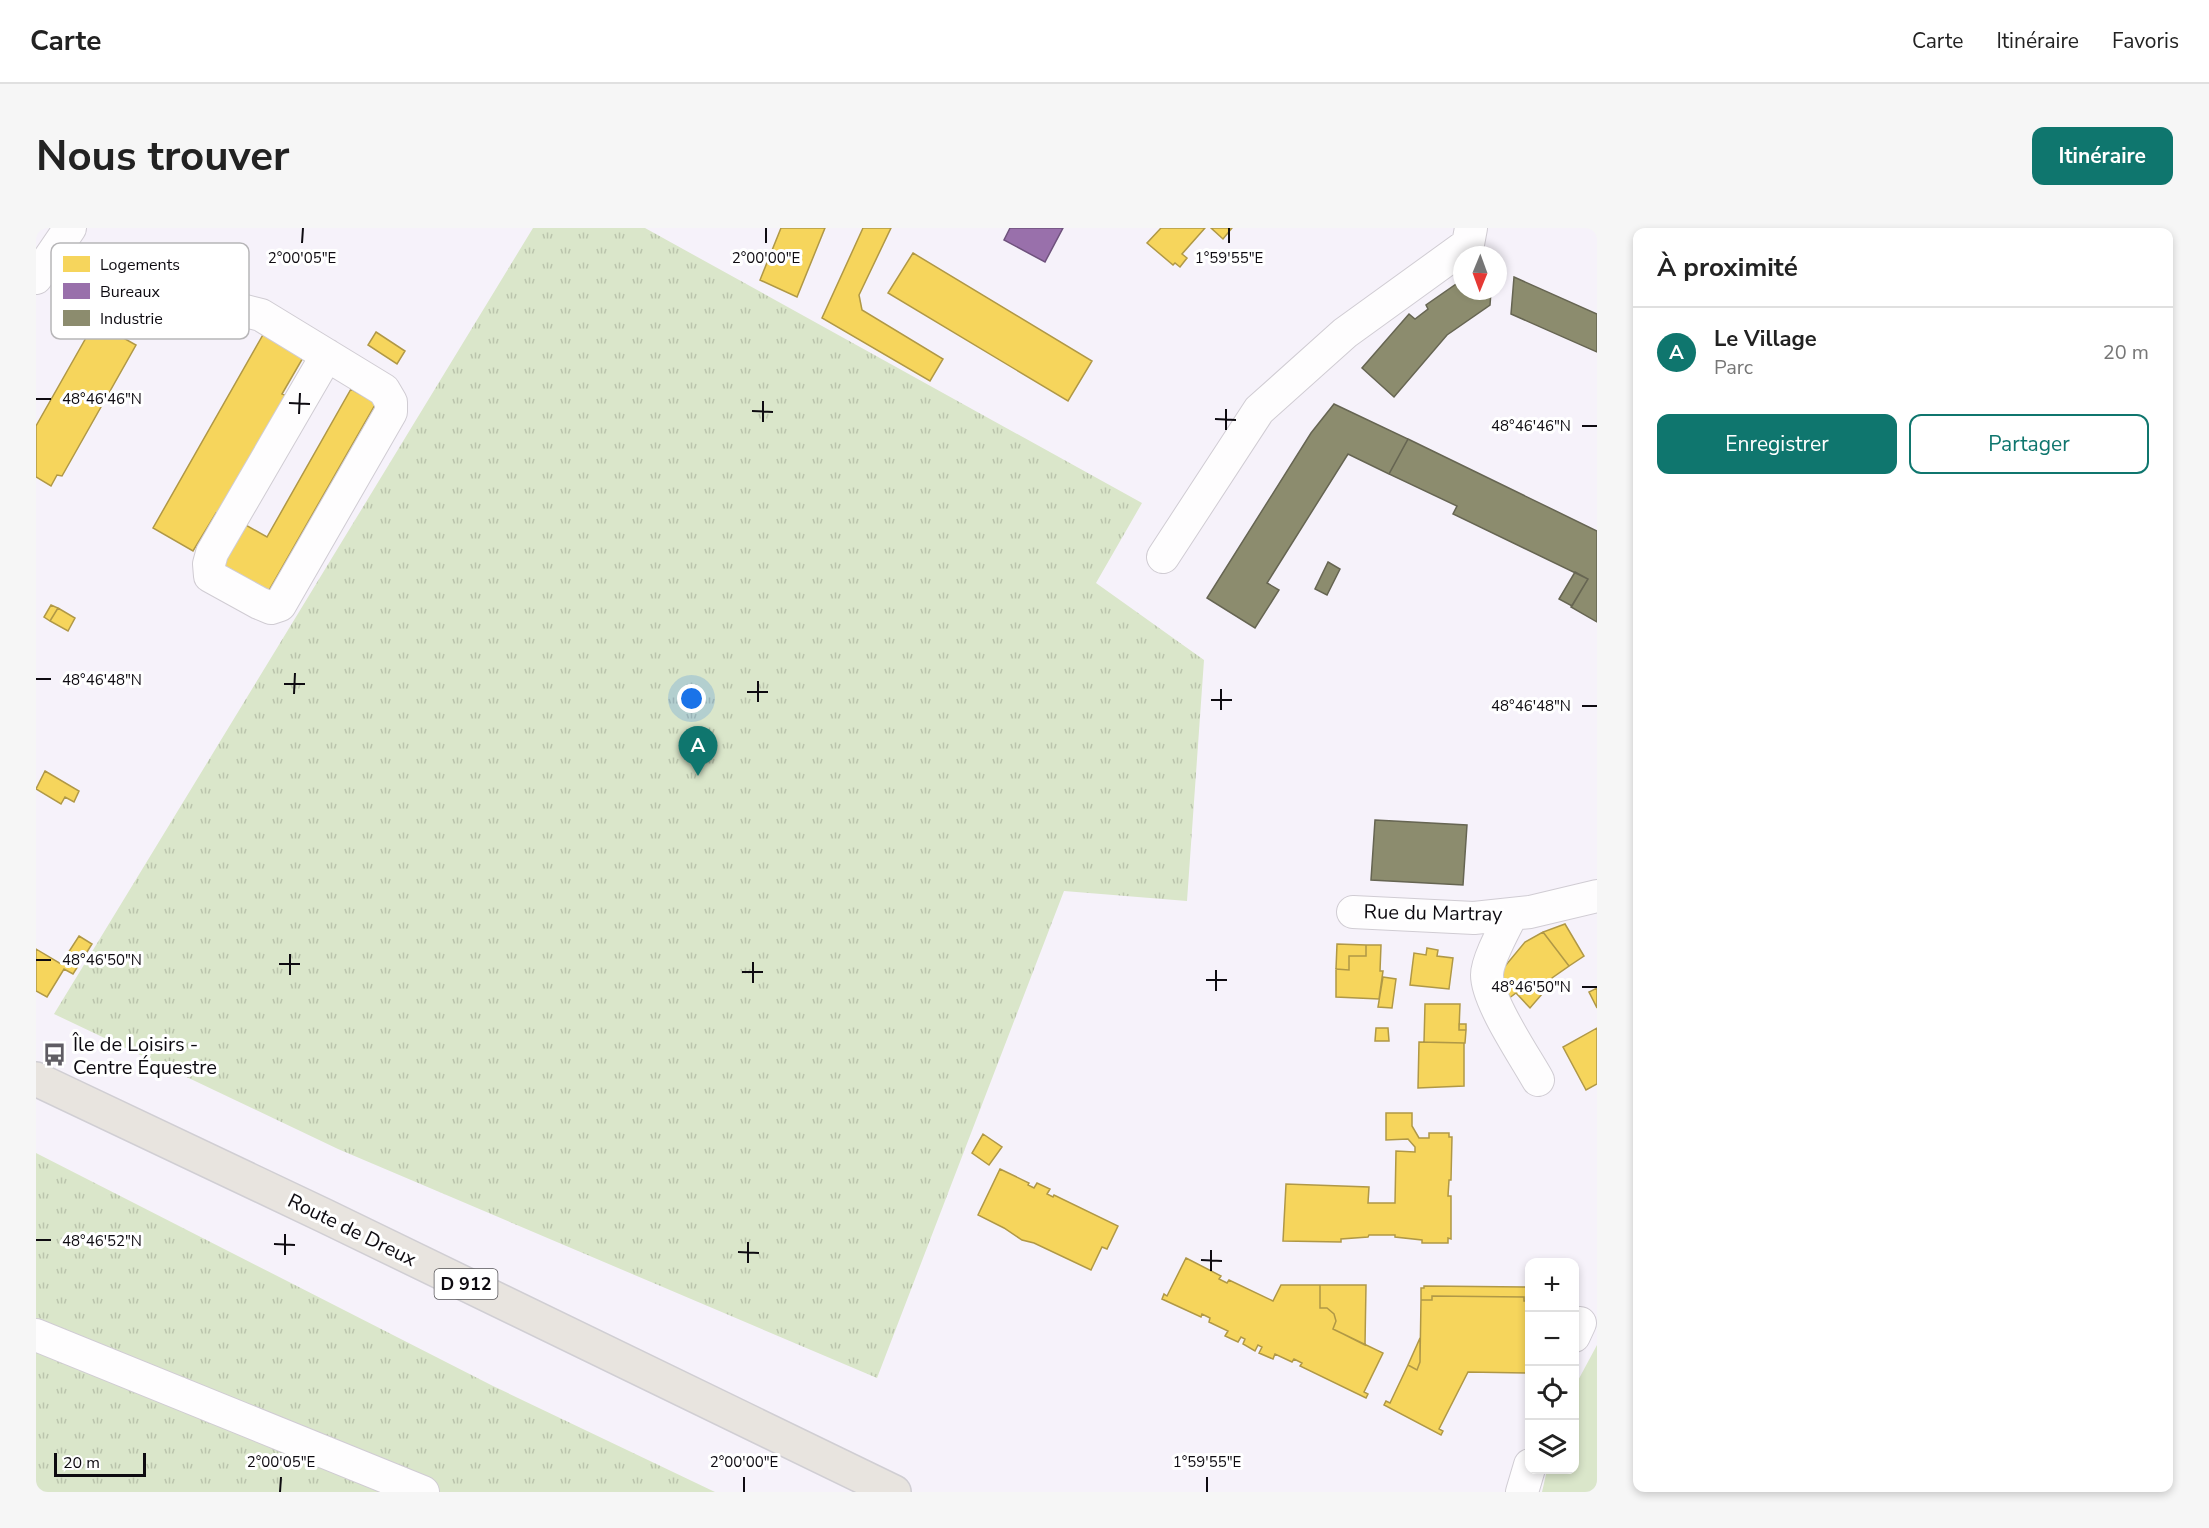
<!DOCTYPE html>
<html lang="fr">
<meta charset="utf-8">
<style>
body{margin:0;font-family:"Nunito Sans",sans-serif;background:#f6f6f6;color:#222}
.controls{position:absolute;right:18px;bottom:18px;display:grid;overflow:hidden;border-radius:12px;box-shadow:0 3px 9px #0003}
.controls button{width:54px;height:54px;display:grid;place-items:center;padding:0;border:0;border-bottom:2px solid #e0e0e0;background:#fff;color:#222;font:30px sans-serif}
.compass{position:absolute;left:1417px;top:18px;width:54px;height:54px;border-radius:50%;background:#fff;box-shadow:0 3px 9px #0003;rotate:181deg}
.scale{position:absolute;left:18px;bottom:15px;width:92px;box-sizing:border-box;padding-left:6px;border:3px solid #0e0b11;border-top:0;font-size:16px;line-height:21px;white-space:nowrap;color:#0e0b11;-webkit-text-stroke:4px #fff;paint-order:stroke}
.you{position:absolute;left:656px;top:471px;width:21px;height:21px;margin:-15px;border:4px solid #fff;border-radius:50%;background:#1a73e8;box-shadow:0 0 0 9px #1a73e833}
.badge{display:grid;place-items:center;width:39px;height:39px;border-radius:50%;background:#0f766e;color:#fff;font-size:20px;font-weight:700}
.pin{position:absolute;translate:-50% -50px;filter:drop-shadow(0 2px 3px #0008)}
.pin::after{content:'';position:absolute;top:32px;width:21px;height:18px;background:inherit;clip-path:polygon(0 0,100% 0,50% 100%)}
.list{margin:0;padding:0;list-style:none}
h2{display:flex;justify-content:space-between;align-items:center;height:78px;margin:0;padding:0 24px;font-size:26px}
h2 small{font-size:20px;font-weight:400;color:#767676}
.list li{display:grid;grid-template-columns:39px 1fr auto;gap:18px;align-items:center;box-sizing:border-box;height:90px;padding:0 24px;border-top:2px solid #e0e0e0}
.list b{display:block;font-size:22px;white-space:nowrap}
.list p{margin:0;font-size:20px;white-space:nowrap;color:#767676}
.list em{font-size:20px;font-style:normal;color:#767676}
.actions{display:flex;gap:12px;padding:18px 24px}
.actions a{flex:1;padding:14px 0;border:2px solid #0f766e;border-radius:12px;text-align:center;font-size:21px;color:#0f766e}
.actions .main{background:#0f766e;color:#fff}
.icon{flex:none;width:33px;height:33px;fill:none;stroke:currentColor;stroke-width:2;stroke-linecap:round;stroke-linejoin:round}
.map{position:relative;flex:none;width:1561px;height:1264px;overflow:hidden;border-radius:12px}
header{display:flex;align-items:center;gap:36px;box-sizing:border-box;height:84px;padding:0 30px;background:#fff;border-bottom:2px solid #e0e0e0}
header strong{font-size:28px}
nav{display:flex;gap:33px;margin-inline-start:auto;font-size:21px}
.intro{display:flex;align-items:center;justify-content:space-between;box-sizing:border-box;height:144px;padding:0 36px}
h1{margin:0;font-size:42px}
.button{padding:15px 27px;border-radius:12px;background:#0f766e;color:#fff;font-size:21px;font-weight:700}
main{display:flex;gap:36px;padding:0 36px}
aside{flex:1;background:#fff;border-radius:12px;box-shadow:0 3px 9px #0003}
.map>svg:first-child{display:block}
</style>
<header>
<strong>Carte</strong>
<nav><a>Carte</a><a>Itinéraire</a><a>Favoris</a></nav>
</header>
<div class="intro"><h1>Nous trouver</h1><a class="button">Itinéraire</a></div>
<main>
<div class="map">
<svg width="1561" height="1264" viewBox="0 0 1561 1264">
<defs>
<pattern id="park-tufts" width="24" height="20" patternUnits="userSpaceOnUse" patternTransform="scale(1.5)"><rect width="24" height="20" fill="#dae6ca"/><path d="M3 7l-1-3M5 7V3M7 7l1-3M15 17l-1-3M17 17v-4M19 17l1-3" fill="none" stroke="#bac4ac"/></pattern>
</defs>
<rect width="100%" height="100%" fill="#f6f2fa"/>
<path fill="#dae6ca" d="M 1561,1117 L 1561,1264 L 1506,1264 L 1511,1242 L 1538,1242 L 1539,1158 Z"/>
<path fill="url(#park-tufts)" d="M 497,0 L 609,0 L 1106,275 L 1060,355 L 1168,432 L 1151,673 L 1028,663 L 841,1150 L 302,921 L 18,786 Z
M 0,925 L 457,1158 L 679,1264 L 0,1264 Z"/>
<path fill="#f6d55c" stroke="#b09846" stroke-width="1.5" d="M 745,0 L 789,0 L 761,69 L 724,52 Z
M 827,0 L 855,0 L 823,67 L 826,82 L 907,131 L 894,153 L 786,90 Z
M 1125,0 L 1169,0 L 1146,26 L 1151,30 L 1144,39 L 1139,35 L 1137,37 L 1111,15 Z
M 1175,0 L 1196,0 L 1187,11 Z
M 877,25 L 1056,133 L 1032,173 L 852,65 Z
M 59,94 L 100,117 L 26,248 L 21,247 L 15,258 L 0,249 L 0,198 Z
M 340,104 L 369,123 L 361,136 L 332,117 Z
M 228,105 L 268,128 L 246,166 L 251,168 L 183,287 L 180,285 L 157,323 L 117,300 Z
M 315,161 L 340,175 L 232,364 L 185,337 L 208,296 L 231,309 Z
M 15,377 L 22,380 L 14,393 L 8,389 Z
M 22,380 L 39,390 L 32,403 L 14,393 Z
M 9,543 L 43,563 L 38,574 L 29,569 L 25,576 L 0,561 Z
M 1529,696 L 1548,728 L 1533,738 L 1507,704 Z
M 1507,704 L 1533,738 L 1516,750 L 1506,766 L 1494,780 L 1480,765 L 1472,771 L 1460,749 L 1489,714 Z
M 43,708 L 56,716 L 37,746 L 28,741 L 11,769 L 0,763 L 0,721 L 25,736 Z
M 1301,716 L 1330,717 L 1330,728 L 1313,728 L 1313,742 L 1300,741 Z
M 1330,717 L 1345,717 L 1344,743 L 1347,743 L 1343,771 L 1300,769 L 1300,741 L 1313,742 L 1313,728 L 1330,728 Z
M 1391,720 L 1402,722 L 1401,728 L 1417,730 L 1413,761 L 1374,757 L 1378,725 L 1390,727 Z
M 1347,749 L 1360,751 L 1356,780 L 1342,779 Z
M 1561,760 L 1561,780 L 1553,764 Z
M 1389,776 L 1424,776 L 1423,802 L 1430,802 L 1429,815 L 1388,814 Z
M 1423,796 L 1430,796 L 1430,802 L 1423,802 Z
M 1340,800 L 1352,800 L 1353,813 L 1339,813 Z
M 1561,800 L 1561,856 L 1550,862 L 1527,819 Z
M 1383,814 L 1428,815 L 1428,858 L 1382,860 Z
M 1350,885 L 1376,885 L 1376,898 L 1383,910 L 1393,910 L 1393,905 L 1413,905 L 1413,909 L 1416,909 L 1415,952 L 1413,952 L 1412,968 L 1415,968 L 1415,1011 L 1412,1010 L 1412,1015 L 1386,1015 L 1386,1012 L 1359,1009 L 1359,1007 L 1333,1007 L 1332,1009 L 1305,1011 L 1305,1014 L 1247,1013 L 1250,956 L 1333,959 L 1332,975 L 1359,975 L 1360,923 L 1379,924 L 1379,919 L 1372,911 L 1350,912 Z
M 947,906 L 966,919 L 953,937 L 936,925 Z
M 964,941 L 993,955 L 992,957 L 998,960 L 1001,955 L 1014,961 L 1011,966 L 1017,969 L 1018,967 L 1082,998 L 1071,1021 L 1066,1019 L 1055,1042 L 998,1015 L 986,1012 L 968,1000 L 942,987 Z
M 1150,1030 L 1185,1048 L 1183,1051 L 1191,1055 L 1193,1052 L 1237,1073 L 1245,1057 L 1284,1057 L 1284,1080 L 1291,1080 L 1298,1086 L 1300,1093 L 1297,1101 L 1347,1125 L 1328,1164 L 1332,1166 L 1330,1170 L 1264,1138 L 1266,1135 L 1258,1131 L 1256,1134 L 1239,1126 L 1237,1131 L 1223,1125 L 1226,1119 L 1222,1117 L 1219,1123 L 1207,1116 L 1209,1111 L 1205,1109 L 1202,1114 L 1189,1108 L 1192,1103 L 1173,1094 L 1174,1090 L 1166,1086 L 1165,1089 L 1126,1071 L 1128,1066 L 1131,1068 Z
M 1284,1057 L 1330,1057 L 1329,1117 L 1297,1101 L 1300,1093 L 1298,1086 L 1291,1080 L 1284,1080 Z
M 1388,1058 L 1494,1059 L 1494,1073 L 1488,1073 L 1488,1069 L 1396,1068 L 1396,1072 L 1385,1072 L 1385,1060 L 1388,1060 Z
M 1396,1068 L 1488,1069 L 1488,1073 L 1494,1073 L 1494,1145 L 1432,1144 L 1403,1201 L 1407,1203 L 1405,1207 L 1348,1177 L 1350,1173 L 1354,1175 L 1372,1137 L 1381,1142 L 1384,1134 L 1385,1072 L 1396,1072 Z
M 1384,1110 L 1384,1134 L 1381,1142 L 1372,1137 Z"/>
<path fill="#9970ab" stroke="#6f527d" stroke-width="1.5" d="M 974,0 L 1027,0 L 1009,34 L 968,12 Z"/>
<path fill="#8c8c6e" stroke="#666552" stroke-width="1.5" d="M 1478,49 L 1561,86 L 1561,124 L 1475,86 Z
M 1426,52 L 1426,63 L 1455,63 L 1454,77 L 1411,107 L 1358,169 L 1326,140 L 1373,86 L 1379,91 L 1392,81 L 1390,77 Z
M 1298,176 L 1372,211 L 1353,246 L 1312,226 L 1231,355 L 1243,362 L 1219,400 L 1171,370 L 1275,205 Z
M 1372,211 L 1561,303 L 1561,394 L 1535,379 L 1552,351 L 1417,286 L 1421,278 L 1353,246 Z
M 1292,334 L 1304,341 L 1291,367 L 1279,361 Z
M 1539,344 L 1552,351 L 1536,378 L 1523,371 Z
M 1339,592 L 1431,597 L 1427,657 L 1335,652 Z"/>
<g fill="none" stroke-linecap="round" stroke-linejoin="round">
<defs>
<path id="minor" d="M 10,35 L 53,43 L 225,87 L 348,162 L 355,174 L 355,184 L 244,377 L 235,380 L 223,375 L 174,348 L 173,336 L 176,325 L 291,127
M 0,50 L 34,0
M 1127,329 L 1223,182 L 1309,105 L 1432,16 L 1435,0
M 1317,684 L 1438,690 L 1494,684 L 1561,668
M 1476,686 C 1469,700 1451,732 1451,747 C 1451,773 1488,827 1502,852
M 0,1107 L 387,1264
M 1538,1108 L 1544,1095
M 1486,1264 L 1494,1237"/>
<path id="major" d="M 0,851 L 289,988 L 858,1264"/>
</defs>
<use href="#minor" stroke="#d0ccd3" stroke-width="34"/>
<use href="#major" stroke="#d0ced3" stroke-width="36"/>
<use href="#minor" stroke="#fefdfe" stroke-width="32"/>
<use href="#major" stroke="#e8e4df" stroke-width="33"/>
</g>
<path fill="none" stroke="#0e0b11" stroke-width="2" d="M 266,15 L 267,0M 730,15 L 730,0M 1193,15 L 1193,0M 0,171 L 15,171M 253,175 L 274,176M 716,183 L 737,184M 263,186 L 264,165M 1179,191 L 1200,192M 727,194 L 727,173M 1546,198 L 1561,198M 1190,202 L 1190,181M 0,451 L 15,451M 248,456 L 269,456M 711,464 L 732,464M 258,466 L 259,445M 1175,472 L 1196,472M 722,474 L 722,453M 1546,478 L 1561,478M 1185,482 L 1185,461M 0,732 L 15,732M 243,736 L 264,736M 706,744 L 727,744M 254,747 L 254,726M 1170,752 L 1191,752M 717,755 L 717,734M 1546,759 L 1561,759M 1180,763 L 1180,742M 0,1012 L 15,1012M 238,1016 L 259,1017M 702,1024 L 723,1025M 249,1027 L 249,1006M 1165,1032 L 1186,1033M 712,1035 L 712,1014M 1175,1043 L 1175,1022M 244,1264 L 245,1249M 708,1264 L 708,1249M 1171,1264 L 1171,1249"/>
<defs>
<symbol id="bus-bare" viewBox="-9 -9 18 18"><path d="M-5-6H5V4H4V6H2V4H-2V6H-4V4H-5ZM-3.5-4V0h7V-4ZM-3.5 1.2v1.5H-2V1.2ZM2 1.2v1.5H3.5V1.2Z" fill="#5f5c63" stroke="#fff" stroke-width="2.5" paint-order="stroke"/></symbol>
</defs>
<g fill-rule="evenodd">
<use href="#bus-bare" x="2" y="810" width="33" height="33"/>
</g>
<g text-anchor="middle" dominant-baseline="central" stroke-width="6" stroke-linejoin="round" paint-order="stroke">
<rect fill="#fff" stroke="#565458" stroke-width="1.5" x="398.5" y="1041" width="63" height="30" rx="4.5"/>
<g font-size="18" font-weight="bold" fill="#0e0b11">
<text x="430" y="1056">D 912</text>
</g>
<g font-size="20" fill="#0e0b11" stroke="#fff">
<text transform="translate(1397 685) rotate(1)">Rue du Martray</text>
<text transform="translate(316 1002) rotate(26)">Route de Dreux</text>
</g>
<g font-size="20" fill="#0e0b11" stroke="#fff" text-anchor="start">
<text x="37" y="816">Île de Loisirs -<tspan x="37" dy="23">Centre Équestre</tspan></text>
</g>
</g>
<rect x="15" y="15" width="198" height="96" rx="9" fill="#fff" stroke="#b7b6b8" stroke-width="1.5"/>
<rect x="27" y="28" width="27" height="16" fill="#f6d55c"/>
<rect x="27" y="55" width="27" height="16" fill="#9970ab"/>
<rect x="27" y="82" width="27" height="16" fill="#8c8c6e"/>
<g font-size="16" fill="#0e0b11">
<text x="64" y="42">Logements</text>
<text x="64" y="69">Bureaux</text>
<text x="64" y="96">Industrie</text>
</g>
<g font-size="15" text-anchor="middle" fill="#0e0b11" stroke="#fff" stroke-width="6" stroke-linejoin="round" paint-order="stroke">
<text x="266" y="35">2°00'05"E</text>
<text x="730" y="35">2°00'00"E</text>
<text x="1193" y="35">1°59'55"E</text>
<text x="66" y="176">48°46'46"N</text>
<text x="1495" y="203">48°46'46"N</text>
<text x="66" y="457">48°46'48"N</text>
<text x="1495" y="483">48°46'48"N</text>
<text x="66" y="737">48°46'50"N</text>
<text x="1495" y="764">48°46'50"N</text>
<text x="66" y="1018">48°46'52"N</text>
<text x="245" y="1239">2°00'05"E</text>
<text x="708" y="1239">2°00'00"E</text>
<text x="1171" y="1239">1°59'55"E</text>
</g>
</svg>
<div class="controls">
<button>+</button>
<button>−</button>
<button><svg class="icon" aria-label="locate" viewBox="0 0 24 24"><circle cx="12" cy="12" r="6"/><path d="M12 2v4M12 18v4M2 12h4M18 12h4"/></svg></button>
<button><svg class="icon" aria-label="layers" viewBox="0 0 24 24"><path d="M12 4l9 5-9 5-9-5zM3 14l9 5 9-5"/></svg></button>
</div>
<svg class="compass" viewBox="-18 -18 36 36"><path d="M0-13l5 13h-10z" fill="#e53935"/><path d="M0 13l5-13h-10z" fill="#767676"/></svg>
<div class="scale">20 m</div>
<div class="you"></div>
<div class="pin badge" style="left:662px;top:548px">A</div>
</div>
<aside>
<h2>À proximité<small></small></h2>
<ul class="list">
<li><span class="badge">A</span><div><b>Le Village</b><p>Parc</p></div><em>20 m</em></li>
</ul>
<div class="actions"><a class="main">Enregistrer</a><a>Partager</a></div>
</aside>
</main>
